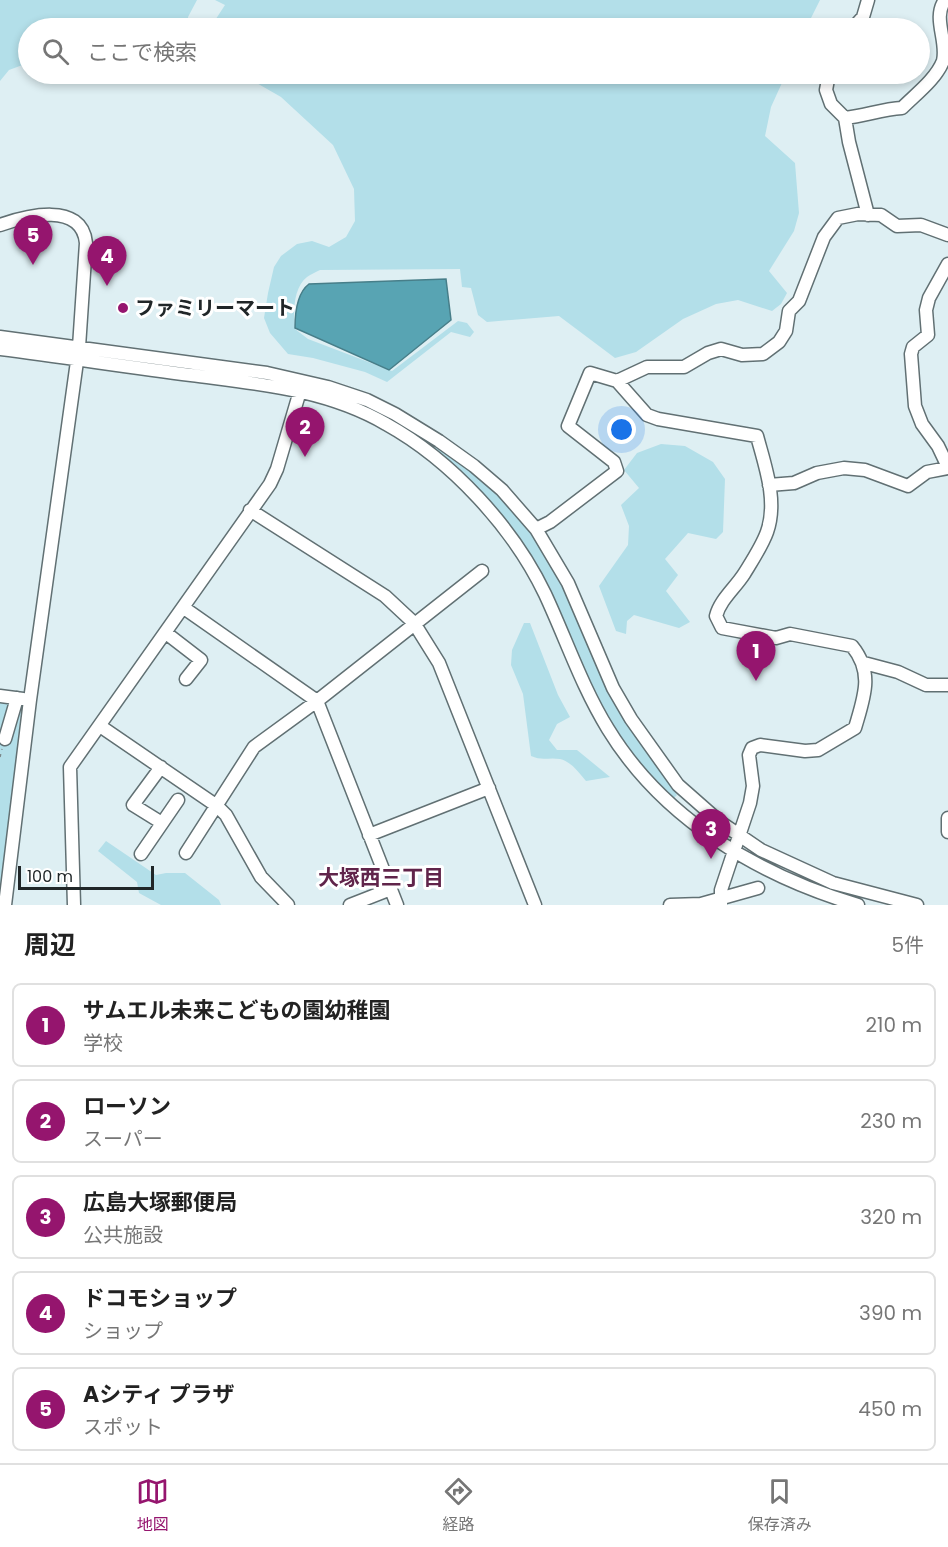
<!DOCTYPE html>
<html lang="ja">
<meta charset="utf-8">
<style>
body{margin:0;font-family:Poppins,"Noto Sans JP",sans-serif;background:#f2f2f2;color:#222}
.scale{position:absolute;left:18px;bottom:15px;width:136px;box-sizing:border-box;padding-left:6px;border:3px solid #202628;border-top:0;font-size:16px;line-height:21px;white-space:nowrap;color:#202628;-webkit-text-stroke:4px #fff;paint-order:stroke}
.you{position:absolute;left:622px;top:430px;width:21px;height:21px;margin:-15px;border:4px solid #fff;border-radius:50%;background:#1a73e8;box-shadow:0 0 0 9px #1a73e833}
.badge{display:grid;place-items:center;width:39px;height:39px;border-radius:50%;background:#95156e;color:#fff;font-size:20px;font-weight:700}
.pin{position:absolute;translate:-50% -50px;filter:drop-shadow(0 2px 3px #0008)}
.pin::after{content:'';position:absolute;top:32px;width:21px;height:18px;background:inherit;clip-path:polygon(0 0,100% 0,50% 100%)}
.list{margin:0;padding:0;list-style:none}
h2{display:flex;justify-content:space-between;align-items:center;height:78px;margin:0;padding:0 24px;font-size:26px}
h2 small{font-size:20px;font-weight:400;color:#767676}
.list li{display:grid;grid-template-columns:39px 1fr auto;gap:18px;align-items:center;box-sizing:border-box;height:84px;margin:0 12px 12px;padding:0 12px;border:2px solid #e0e0e0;border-radius:9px}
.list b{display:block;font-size:22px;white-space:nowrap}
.list p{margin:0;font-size:20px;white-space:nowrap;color:#767676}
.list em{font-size:20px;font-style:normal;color:#767676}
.icon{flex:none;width:33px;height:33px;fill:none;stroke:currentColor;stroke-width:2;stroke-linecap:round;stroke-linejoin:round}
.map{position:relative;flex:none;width:948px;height:905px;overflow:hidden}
.search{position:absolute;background:#fff;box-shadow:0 3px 9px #0003;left:18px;right:18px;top:18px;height:66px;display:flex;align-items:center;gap:15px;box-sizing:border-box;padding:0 21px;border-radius:33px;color:#767676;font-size:22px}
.sheet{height:558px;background:#fff}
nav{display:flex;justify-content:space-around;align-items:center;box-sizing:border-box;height:84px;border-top:2px solid #e0e0e0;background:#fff;font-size:16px;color:#767676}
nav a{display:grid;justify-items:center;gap:3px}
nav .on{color:#95156e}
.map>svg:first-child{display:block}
</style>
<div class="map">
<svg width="948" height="905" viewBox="0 0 948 905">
<rect width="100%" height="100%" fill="#deeff3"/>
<path fill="#b3dfe9" d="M 0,0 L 197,0 L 188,17 L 189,28 L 28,28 L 28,63 L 9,70 L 0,81 Z
M 215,0 L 820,0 L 806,28 L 210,28 L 225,5 Z
M 241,74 L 786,74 L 771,107 L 765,136 L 795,163 L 799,213 L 794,231 L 769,271 L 787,293 L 781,304 L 772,311 L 738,300 L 716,304 L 683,319 L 636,352 L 615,358 L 559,316 L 487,322 L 478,315 L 471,288 L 462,287 L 460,269 L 320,270 C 316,272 311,274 307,277 C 293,288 293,313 295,329 L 308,339 L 392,371 L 458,321 L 467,323 L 474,332 L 470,337 L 451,332 L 387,382 L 365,372 L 313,358 L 288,354 L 270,333 L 264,318 L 268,293 L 274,267 L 281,256 L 297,244 L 312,241 L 329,247 L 346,237 L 355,221 L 354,189 L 333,145 L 281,97 Z
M 379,411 L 409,426 L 475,473 L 501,496 L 525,523 L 550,557 L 628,723 L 677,795 L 673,799 L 641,767 L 616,732 L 591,685 L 548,584 L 529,552 L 511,527 L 488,500 L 466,479 L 378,414 Z
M 661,444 L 685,446 L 713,462 L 725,479 L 723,532 L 716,539 L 688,533 L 665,559 L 678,575 L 666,591 L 690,622 L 679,628 L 634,615 L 627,621 L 626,634 L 616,631 L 599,586 L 628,545 L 629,526 L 621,505 L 639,488 L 624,470 L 637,453 Z
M 524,623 L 530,623 L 558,695 L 570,717 L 557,724 L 549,740 L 557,750 L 577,750 L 610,777 L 586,781 C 579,773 572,762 560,759 C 549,757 542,761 531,756 L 523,694 L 511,665 L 512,650 Z
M 0,701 L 22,703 L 0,905 Z
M 106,841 L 156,875 L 166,873 L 185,873 L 219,900 L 221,905 L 161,905 L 139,893 L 137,882 L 98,851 Z"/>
<path fill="#58a4b3" stroke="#477e89" stroke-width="1.5" d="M 446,279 L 451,320 L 389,370 L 295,328 C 295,312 297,293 309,284 Z"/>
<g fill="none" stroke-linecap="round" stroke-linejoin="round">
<defs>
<path id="minor" d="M 853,28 L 863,17 L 868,0
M 829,74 L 826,90 L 831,104 L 845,118 L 849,142 L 868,215
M 845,118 C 865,116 882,109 902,108 C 916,94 936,79 943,61 C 948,41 932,18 945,0
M 0,225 C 26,216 82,201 86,243 L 79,347 L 30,700 L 5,905
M 948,264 L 929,298 L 926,310 L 928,335 L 913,347 L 911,354 L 915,406 L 922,424 L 938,446 L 948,467
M 0,337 L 267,373 L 328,387 L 367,400 L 395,414 L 439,441 L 474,466 L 502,490 L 536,529 L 568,583 L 613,688 L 631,719 L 678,785 L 720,822 L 761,850 L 833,883 L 917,905
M 0,349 C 64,357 127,367 191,375 C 258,384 326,389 386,424 C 451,460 513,527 545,594 C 566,639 582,687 608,729 C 663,819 759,876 858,905
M 617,381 L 647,415 L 658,419 L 757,436 C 765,466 778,501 767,532 C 762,546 752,561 744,574 C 735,588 720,600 716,616 L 722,628 L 776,638 L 790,634 L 852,646 C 874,673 864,697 855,728 L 818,750 L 805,751 L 760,745 L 752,748 L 749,755 L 753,786 L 750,803 L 721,890 L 721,905
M 769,485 L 794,483 L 817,473 L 844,468 L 865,470 L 908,486 L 927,472 L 948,468
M 250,510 L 385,596 L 414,623 L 439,663 L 535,905
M 536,529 L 550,522 L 617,471 L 614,462 L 568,426 L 590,373 L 617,381 L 647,367 L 684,367 L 708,353 L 721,349 L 742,355 L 763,354 L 779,342 L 786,331 L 789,311 L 799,301 L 824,237 L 838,218 L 858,214 L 881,215 L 897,226 L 921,225 L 948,235
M 184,608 L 317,701 L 397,905
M 166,633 L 201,660 L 186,679
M 864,663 L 898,672 L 926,685 L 948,685
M 0,696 L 23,699
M 100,726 L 217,806 L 226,815 L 261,877 L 288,905
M 5,739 L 17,698
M 161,767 L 133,805 L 162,823
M 948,818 L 948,832
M 369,835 L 489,788
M 186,853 L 254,747 L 317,701 L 482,571
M 141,854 L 178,800
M 74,905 L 70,767 L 270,484 L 277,469 L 300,391
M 350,905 L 391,889
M 670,905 L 701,904 L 758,888"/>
</defs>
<use href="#minor" stroke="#617073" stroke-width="15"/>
<path stroke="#7b8689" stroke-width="1.5" stroke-dasharray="3 4.5" stroke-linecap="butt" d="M 0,757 L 2,749"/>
<use href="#minor" stroke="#fff" stroke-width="12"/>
</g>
<circle fill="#95156e" stroke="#fff" stroke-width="2" cx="123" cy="308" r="6"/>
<g text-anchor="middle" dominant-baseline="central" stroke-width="6" stroke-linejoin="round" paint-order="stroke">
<g font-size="20" font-weight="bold" fill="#202628" stroke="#fff" text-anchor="start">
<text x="135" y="308">ファミリーマート</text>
</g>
<g font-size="21" font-weight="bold" fill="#60244a" stroke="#fff">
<text x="381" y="877">大塚西三丁目</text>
</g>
</g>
</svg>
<div class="scale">100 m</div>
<div class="you"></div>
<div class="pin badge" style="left:756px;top:681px">1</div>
<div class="pin badge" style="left:305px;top:457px">2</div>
<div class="pin badge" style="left:711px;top:859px">3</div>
<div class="pin badge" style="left:107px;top:286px">4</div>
<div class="pin badge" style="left:33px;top:265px">5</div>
<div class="search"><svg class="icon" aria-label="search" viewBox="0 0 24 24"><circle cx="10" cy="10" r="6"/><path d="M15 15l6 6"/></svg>ここで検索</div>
</div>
<section class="sheet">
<h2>周辺<small>5件</small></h2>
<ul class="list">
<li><span class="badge">1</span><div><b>サムエル未来こどもの園幼稚園</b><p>学校</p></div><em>210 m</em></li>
<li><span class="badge">2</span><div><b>ローソン</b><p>スーパー</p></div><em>230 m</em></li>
<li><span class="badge">3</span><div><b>広島大塚郵便局</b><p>公共施設</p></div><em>320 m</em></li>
<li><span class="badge">4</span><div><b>ドコモショップ</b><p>ショップ</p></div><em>390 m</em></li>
<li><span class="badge">5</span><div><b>Aシティ プラザ</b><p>スポット</p></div><em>450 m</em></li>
</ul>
</section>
<nav>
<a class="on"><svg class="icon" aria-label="map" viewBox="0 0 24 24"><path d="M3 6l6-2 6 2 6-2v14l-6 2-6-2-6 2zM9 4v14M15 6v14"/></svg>地図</a>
<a><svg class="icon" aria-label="directions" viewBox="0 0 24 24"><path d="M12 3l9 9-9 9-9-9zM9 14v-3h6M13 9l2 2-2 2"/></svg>経路</a>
<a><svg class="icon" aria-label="saved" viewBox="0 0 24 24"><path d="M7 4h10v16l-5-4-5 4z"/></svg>保存済み</a>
</nav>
